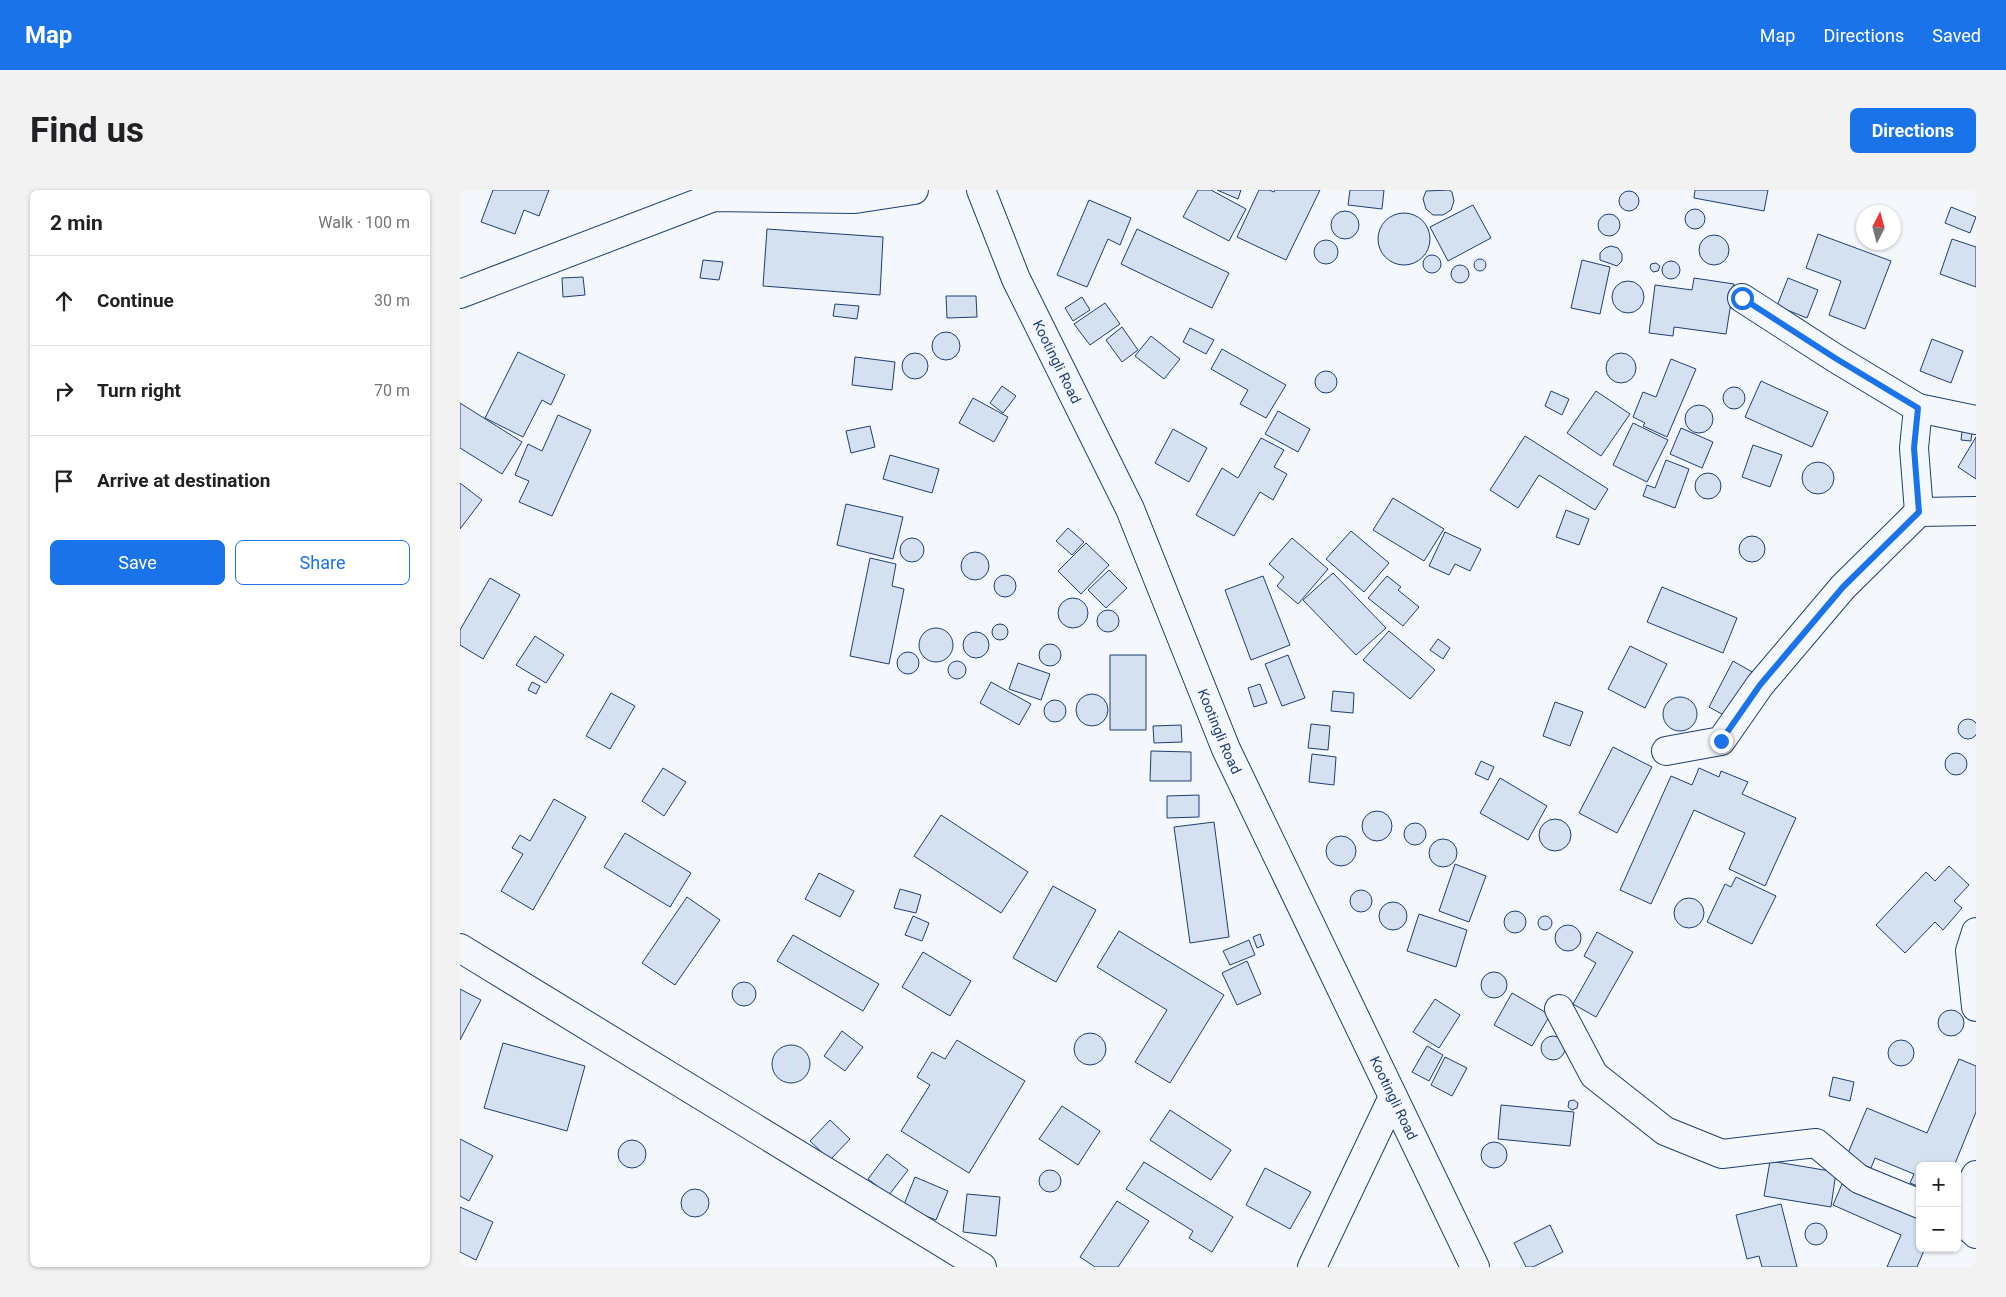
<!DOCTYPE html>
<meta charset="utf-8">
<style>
body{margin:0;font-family:Roboto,sans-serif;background:#f2f2f2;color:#202124}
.controls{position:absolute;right:15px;bottom:15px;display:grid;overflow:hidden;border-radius:8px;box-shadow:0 1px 4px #0004}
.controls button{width:45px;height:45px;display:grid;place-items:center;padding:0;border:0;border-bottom:1px solid #e0e0e0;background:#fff;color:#202124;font:25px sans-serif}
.compass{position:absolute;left:1396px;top:15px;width:45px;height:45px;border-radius:50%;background:#fff;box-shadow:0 1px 4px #0004;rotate:6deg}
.stop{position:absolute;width:15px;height:15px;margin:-11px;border:4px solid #1a73e8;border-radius:50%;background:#fff}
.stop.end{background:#1a73e8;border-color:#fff;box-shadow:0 1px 5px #0008}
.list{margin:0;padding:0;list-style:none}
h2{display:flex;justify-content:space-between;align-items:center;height:65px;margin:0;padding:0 20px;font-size:21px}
h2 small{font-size:16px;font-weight:400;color:#757577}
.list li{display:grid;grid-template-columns:32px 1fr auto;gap:15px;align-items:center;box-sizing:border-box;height:90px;padding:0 20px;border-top:1px solid #e0e0e0}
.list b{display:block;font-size:19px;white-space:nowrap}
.list em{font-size:16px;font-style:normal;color:#757577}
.actions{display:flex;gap:10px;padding:15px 20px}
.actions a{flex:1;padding:11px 0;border:1px solid #1a73e8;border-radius:8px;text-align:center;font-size:18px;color:#1a73e8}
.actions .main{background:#1a73e8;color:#fff}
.icon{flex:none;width:28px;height:28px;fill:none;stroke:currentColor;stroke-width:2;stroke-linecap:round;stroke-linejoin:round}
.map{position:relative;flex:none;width:1516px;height:1077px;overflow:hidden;border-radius:8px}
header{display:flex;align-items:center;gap:30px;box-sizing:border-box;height:70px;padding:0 25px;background:#1a73e8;color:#fff}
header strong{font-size:24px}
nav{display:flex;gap:28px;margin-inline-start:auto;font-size:18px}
.intro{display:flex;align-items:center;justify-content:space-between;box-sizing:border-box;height:120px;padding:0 30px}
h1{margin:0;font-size:35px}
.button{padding:12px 22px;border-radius:8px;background:#1a73e8;color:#fff;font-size:18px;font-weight:700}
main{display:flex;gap:30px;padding:0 30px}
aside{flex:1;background:#fff;border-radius:8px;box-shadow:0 1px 4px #0004}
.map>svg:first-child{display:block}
</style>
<header>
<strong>Map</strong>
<nav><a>Map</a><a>Directions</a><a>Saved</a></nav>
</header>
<div class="intro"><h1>Find us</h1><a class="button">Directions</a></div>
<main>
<aside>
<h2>2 min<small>Walk · 100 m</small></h2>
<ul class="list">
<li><svg class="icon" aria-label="ahead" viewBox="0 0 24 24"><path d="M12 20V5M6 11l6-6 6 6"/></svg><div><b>Continue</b></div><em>30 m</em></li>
<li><svg class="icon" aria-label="right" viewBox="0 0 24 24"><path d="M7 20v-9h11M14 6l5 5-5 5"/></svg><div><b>Turn right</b></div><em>70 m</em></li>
<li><svg class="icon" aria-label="arrive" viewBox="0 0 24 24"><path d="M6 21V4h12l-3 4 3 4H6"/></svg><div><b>Arrive at destination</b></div></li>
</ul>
<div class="actions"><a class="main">Save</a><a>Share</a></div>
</aside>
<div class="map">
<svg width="1516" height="1077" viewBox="0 0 1516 1077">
<rect width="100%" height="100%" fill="#f4f7fb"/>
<path fill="#d5e0f0" stroke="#1d3f73" d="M 33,0 L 89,0 L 79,26 L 64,20 L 55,44 L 21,32 Z
M 738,0 L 751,0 L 786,19 L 769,51 L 723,27 Z
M 757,0 L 781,0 L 778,9 Z
M 799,0 L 809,0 L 814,2 L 815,0 L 860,0 L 826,70 L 777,47 Z
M 890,0 L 924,0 L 922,19 L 888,15 Z
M 989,0 L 992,2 L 994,11 L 991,20 L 983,25 L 973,25 L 966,19 L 963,9 L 966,1 Z
M 1235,0 L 1308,0 L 1304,21 L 1234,8 Z
M1159 11a10 10 0 1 1 20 0a10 10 0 1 1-20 0Z
M 629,10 L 671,28 L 660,55 L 648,49 L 627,97 L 597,85 Z
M 1013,15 L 1031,48 L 988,71 L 970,37 Z
M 1491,17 L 1516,27 L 1510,43 L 1485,33 Z
M1225 29a10 10 0 1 1 20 0a10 10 0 1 1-20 0Z
M871 35a14 14 0 1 1 28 0a14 14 0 1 1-28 0Z
M918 49a26 26 0 1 1 52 0a26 26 0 1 1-52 0Z
M1138 35a11 11 0 1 1 22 0a11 11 0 1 1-22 0Z
M 307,39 L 423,47 L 420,105 L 303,96 Z
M 677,39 L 769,83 L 752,118 L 661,74 Z
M 1358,44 L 1431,71 L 1405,139 L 1369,125 L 1381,91 L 1346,78 Z
M1239 60a15 15 0 1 1 30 0a15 15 0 1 1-30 0Z
M 1492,49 L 1516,57 L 1516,97 L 1480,84 Z
M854 62a12 12 0 1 1 24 0a12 12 0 1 1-24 0Z
M 1151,56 L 1158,58 L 1162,64 L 1162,71 L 1157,76 L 1140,70 L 1140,63 L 1145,58 Z
M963 74a9 9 0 1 1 18 0a9 9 0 1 1-18 0Z
M1014 75a6 6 0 1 1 12 0a6 6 0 1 1-12 0Z
M 243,70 L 263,72 L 259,90 L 240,88 Z
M 1122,70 L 1150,77 L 1140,124 L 1111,118 Z
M1202 80a9 9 0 1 1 18 0a9 9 0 1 1-18 0Z
M 1196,73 L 1200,76 L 1198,81 L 1193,82 L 1190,78 L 1191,74 Z
M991 84a9 9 0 1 1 18 0a9 9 0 1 1-18 0Z
M 123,87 L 125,105 L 103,107 L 102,88 Z
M 1234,88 L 1274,94 L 1266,144 L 1214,137 L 1213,146 L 1189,143 L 1195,95 L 1232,100 Z
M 1328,88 L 1358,100 L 1347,128 L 1317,116 Z
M1152 107a16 16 0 1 1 32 0a16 16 0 1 1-32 0Z
M 486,106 L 516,106 L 517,127 L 487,128 Z
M 622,107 L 630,120 L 613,131 L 605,118 Z
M 645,113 L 660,134 L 630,155 L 614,134 Z
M 375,114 L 399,116 L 397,129 L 373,126 Z
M 662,137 L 678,160 L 662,172 L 646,150 Z
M 730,138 L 754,150 L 746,164 L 723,152 Z
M472 156a14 14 0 1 1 28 0a14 14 0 1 1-28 0Z
M 691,146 L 720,169 L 704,189 L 675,166 Z
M 1472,149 L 1503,161 L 1491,193 L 1460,181 Z
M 762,159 L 826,195 L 806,228 L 780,214 L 788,200 L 751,179 Z
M 58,162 L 105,185 L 91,215 L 82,210 L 63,247 L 25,228 Z
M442 176a13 13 0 1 1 26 0a13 13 0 1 1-26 0Z
M1146 178a15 15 0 1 1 30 0a15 15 0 1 1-30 0Z
M 395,167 L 435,172 L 432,200 L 392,195 Z
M 1211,169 L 1236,179 L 1207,247 L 1183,236 L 1185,233 L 1173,227 L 1183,202 L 1196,207 Z
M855 192a11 11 0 1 1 22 0a11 11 0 1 1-22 0Z
M 1301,191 L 1368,222 L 1352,257 L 1285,227 Z
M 542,196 L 556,206 L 543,223 L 530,213 Z
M1263 208a11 11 0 1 1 22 0a11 11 0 1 1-22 0Z
M 1091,201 L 1109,209 L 1102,225 L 1085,216 Z
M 1136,201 L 1170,224 L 1141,266 L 1107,243 Z
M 513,208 L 548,227 L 534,252 L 499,233 Z
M 0,213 L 62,252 L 42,284 L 0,258 Z
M1225 229a14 14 0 1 1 28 0a14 14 0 1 1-28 0Z
M 818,221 L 850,239 L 838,262 L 805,244 Z
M 98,225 L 131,240 L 92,326 L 59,312 L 69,291 L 55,285 L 68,254 L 82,261 Z
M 1173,233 L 1208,250 L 1187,292 L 1153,275 Z
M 410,236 L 415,257 L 391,263 L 386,241 Z
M 1221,238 L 1253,252 L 1242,278 L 1210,264 Z
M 713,239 L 747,258 L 729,292 L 695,273 Z
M 1502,241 L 1512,241 L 1511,251 L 1501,250 Z
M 1065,246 L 1148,299 L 1135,320 L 1079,285 L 1058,318 L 1030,300 Z
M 1516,247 L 1516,289 L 1498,277 Z
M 801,248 L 824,260 L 814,277 L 827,284 L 813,310 L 800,302 L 774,346 L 736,325 L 762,278 L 778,288 Z
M 1293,255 L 1322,265 L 1310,297 L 1282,287 Z
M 430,265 L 479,279 L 472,303 L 423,289 Z
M 1206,270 L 1229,279 L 1215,318 L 1183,306 L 1187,295 L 1195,298 Z
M1342 288a16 16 0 1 1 32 0a16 16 0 1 1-32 0Z
M1235 296a13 13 0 1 1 26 0a13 13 0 1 1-26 0Z
M 0,293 L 22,310 L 0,339 Z
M 933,308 L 984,339 L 964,371 L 913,340 Z
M 386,314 L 443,327 L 433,369 L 377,355 Z
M 1106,320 L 1129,329 L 1119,355 L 1096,347 Z
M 608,338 L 624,352 L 612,365 L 596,351 Z
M 891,341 L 929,373 L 904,402 L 866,369 Z
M 985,342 L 1021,359 L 1010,381 L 995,374 L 989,385 L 969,376 Z
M1279 359a13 13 0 1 1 26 0a13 13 0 1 1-26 0Z
M 832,348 L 868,379 L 838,414 L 817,396 L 824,387 L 809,374 Z
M440 360a12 12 0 1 1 24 0a12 12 0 1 1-24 0Z
M 626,353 L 649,375 L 621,404 L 598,381 Z
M501 376a14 14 0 1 1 28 0a14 14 0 1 1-28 0Z
M 410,368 L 436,374 L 432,396 L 444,399 L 429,474 L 390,466 Z
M 649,380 L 667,398 L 646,418 L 628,400 Z
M 873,383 L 926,438 L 896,465 L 843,410 Z
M534 396a11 11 0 1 1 22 0a11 11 0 1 1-22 0Z
M 803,386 L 830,455 L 791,470 L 765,400 Z
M 927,386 L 941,397 L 938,400 L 959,417 L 943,436 L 908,408 Z
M 30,388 L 60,405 L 23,469 L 0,455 L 0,440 Z
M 1202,397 L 1277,428 L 1263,463 L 1187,432 Z
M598 423a15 15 0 1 1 30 0a15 15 0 1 1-30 0Z
M637 431a11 11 0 1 1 22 0a11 11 0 1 1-22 0Z
M532 442a8 8 0 1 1 16 0a8 8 0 1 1-16 0Z
M459 455a17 17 0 1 1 34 0a17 17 0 1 1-34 0Z
M 929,441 L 975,480 L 950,509 L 903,470 Z
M503 455a13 13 0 1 1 26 0a13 13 0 1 1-26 0Z
M 75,446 L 104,465 L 86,493 L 56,475 Z
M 978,449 L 990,458 L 983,469 L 970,460 Z
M579 465a11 11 0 1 1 22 0a11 11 0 1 1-22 0Z
M 1170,456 L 1207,474 L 1185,518 L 1148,499 Z
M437 473a11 11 0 1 1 22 0a11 11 0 1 1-22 0Z
M 650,465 L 686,465 L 686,540 L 650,540 Z
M 828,465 L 845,508 L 822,516 L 805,474 Z
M 1273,471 L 1294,483 L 1269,528 L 1249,517 Z
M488 480a9 9 0 1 1 18 0a9 9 0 1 1-18 0Z
M 558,473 L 590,484 L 581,510 L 549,499 Z
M 72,492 L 80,496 L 76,504 L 68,500 Z
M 531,492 L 571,514 L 559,535 L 520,513 Z
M 800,494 L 807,513 L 794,517 L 788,498 Z
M 873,501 L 894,503 L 893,523 L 871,521 Z
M 151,503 L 175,516 L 150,559 L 126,546 Z
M616 520a16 16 0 1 1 32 0a16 16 0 1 1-32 0Z
M1203 524a17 17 0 1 1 34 0a17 17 0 1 1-34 0Z
M584 521a11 11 0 1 1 22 0a11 11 0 1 1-22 0Z
M 1095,512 L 1123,522 L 1110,556 L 1083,546 Z
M1498 539a10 10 0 1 1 20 0a10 10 0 1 1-20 0Z
M 851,534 L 870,536 L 868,560 L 848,558 Z
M 721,535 L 722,552 L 694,553 L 693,536 Z
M 1153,557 L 1192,577 L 1157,643 L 1119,623 Z
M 691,561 L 731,562 L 731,591 L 690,591 Z
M1485 574a11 11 0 1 1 22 0a11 11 0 1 1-22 0Z
M 852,564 L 876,567 L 874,595 L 849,592 Z
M 1021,571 L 1034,577 L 1028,590 L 1015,584 Z
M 203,578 L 226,592 L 204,626 L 182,611 Z
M 1239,578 L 1259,587 L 1261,581 L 1288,592 L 1282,604 L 1336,628 L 1305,696 L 1269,679 L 1285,643 L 1234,620 L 1191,714 L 1160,700 L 1211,586 L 1232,595 Z
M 1040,588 L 1087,616 L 1068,650 L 1020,623 Z
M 739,605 L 739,627 L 707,628 L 707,606 Z
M 94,609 L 126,627 L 73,720 L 41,701 L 63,664 L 52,658 L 60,645 L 70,651 Z
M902 636a15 15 0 1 1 30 0a15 15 0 1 1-30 0Z
M 481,625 L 568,682 L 541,723 L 454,666 Z
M1079 645a16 16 0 1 1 32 0a16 16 0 1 1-32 0Z
M 754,632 L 769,747 L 730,753 L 714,637 Z
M944 644a11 11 0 1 1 22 0a11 11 0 1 1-22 0Z
M 165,643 L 231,683 L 210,717 L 144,677 Z
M866 661a15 15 0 1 1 30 0a15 15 0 1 1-30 0Z
M969 663a14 14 0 1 1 28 0a14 14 0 1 1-28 0Z
M 995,674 L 1026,686 L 1009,732 L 979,721 Z
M 1489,676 L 1509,695 L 1494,711 L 1502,718 L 1483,740 L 1475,732 L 1445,763 L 1416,735 L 1466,682 L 1475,691 Z
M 359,683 L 394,701 L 380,727 L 345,709 Z
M 1276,687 L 1316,706 L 1292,754 L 1247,732 L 1265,694 L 1271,697 Z
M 593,696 L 636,720 L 596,792 L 553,768 Z
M 440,699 L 461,705 L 456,723 L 434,718 Z
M890 711a11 11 0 1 1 22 0a11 11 0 1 1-22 0Z
M 227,707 L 260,730 L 215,795 L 182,773 Z
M1214 723a15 15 0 1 1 30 0a15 15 0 1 1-30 0Z
M919 726a14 14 0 1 1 28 0a14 14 0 1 1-28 0Z
M1044 732a11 11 0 1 1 22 0a11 11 0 1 1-22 0Z
M 959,724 L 1007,740 L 996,777 L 947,761 Z
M1078 733a7 7 0 1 1 14 0a7 7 0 1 1-14 0Z
M 453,726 L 469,733 L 462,751 L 445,745 Z
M1095 748a13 13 0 1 1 26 0a13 13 0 1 1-26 0Z
M 659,741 L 764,805 L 710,893 L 675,872 L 707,820 L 637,777 Z
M 1137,742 L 1173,762 L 1136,827 L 1113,814 L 1136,773 L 1124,766 Z
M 800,744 L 804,755 L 797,758 L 793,747 Z
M 333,745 L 419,794 L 403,821 L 317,771 Z
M 789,750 L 795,765 L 770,775 L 763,761 Z
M 463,762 L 511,791 L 490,826 L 442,797 Z
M 787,771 L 801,804 L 777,815 L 762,783 Z
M1021 795a13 13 0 1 1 26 0a13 13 0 1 1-26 0Z
M272 804a12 12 0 1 1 24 0a12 12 0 1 1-24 0Z
M 0,799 L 21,810 L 0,850 Z
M 1052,803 L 1090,825 L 1072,856 L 1034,835 Z
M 975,809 L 1000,825 L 979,858 L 953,842 Z
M1478 833a13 13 0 1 1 26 0a13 13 0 1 1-26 0Z
M 382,841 L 403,857 L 385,881 L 364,866 Z
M614 859a16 16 0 1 1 32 0a16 16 0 1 1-32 0Z
M1081 858a12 12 0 1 1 24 0a12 12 0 1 1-24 0Z
M 497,850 L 565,891 L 509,983 L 441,941 L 470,895 L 457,887 L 472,862 L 485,869 Z
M1428 863a13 13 0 1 1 26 0a13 13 0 1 1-26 0Z
M 43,853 L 125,876 L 107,941 L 24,918 Z
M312 874a19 19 0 1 1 38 0a19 19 0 1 1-38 0Z
M 967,856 L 983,865 L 969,891 L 952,882 Z
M 985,867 L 1007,878 L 992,906 L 971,895 Z
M 1499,869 L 1516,876 L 1516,922 L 1494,976 L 1460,976 L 1460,997 L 1450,993 L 1454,984 L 1415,968 L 1411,978 L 1386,968 L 1407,918 L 1467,943 Z
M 1373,887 L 1394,892 L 1390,911 L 1369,906 Z
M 1114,910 L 1118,913 L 1117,918 L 1112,920 L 1108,917 L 1109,911 Z
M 1041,915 L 1114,922 L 1110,956 L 1038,949 Z
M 602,916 L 640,941 L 618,975 L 579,949 Z
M 710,920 L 771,960 L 751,990 L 690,950 Z
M 370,930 L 390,949 L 370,970 L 350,951 Z
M 0,949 L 33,966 L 9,1011 L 0,1006 Z
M158 964a14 14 0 1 1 28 0a14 14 0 1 1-28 0Z
M1021 965a13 13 0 1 1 26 0a13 13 0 1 1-26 0Z
M 427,964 L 448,980 L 429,1005 L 408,989 Z
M 1310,971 L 1376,982 L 1371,1017 L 1304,1006 Z
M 684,972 L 773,1027 L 752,1062 L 729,1048 L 733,1041 L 666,999 Z
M 805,978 L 851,1002 L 830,1039 L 786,1015 Z
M579 991a11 11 0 1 1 22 0a11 11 0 1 1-22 0Z
M 455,987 L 488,1001 L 476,1030 L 443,1017 Z
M 1382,994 L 1460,1028 L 1460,1058 L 1465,1058 L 1457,1077 L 1427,1077 L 1441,1045 L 1373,1015 Z
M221 1013a14 14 0 1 1 28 0a14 14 0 1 1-28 0Z
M 507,1004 L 540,1007 L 536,1046 L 503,1042 Z
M 657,1011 L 689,1031 L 658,1077 L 635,1077 L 620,1067 Z
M 1321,1014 L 1337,1077 L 1302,1077 L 1299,1066 L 1287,1069 L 1276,1025 Z
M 0,1017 L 33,1032 L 16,1070 L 0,1062 Z
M1345 1044a11 11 0 1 1 22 0a11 11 0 1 1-22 0Z
M 1090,1035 L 1103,1062 L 1073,1077 L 1066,1077 L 1054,1053 Z"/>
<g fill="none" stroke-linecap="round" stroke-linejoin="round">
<defs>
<g id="minor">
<path id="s1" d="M 521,0 L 556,89 L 670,319 L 766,559 L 1015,1077"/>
<path d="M 0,104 L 254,7 L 395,9 L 454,0"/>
<path d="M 1282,108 L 1375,168 L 1458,218 L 1454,258 L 1459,322 L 1516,321"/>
<path d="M 1458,218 L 1516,230"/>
<path d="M 1206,561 L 1261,551 L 1300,495 L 1383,397 L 1459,322"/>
<path d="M 1516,742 L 1510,761 L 1516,817"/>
<path d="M 0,758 L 522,1077"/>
<path d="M 1099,819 L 1134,885 L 1205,941 L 1262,964 L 1356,953 L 1399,989 L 1460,1014"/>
<path d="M 1516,985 L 1511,994 L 1502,1031 L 1516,1044"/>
<path d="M 852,1077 L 933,907"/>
</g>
</defs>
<use href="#minor" stroke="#1d3f73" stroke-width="30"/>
<use href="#minor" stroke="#f4f7fb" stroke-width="28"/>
</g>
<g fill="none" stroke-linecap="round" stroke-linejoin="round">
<path stroke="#1a73e8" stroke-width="6" d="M 1261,551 L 1300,495 L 1383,397 L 1459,322 L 1454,258 L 1458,218 L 1375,168 L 1282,108"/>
</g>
<g text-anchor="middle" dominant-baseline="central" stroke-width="4" stroke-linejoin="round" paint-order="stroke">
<g font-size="14" fill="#1d3f73" stroke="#f4f7fb">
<text stroke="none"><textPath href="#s1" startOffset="188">Kootingli Road</textPath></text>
<text stroke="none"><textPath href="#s1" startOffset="592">Kootingli Road</textPath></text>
<text stroke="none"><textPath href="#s1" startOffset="998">Kootingli Road</textPath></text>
</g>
</g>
</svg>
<div class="controls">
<button>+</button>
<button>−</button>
</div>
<svg class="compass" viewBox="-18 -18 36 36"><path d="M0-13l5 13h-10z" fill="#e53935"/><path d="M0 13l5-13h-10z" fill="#757577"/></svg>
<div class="stop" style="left:1282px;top:108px"></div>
<div class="stop end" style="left:1261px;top:551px"></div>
</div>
</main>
